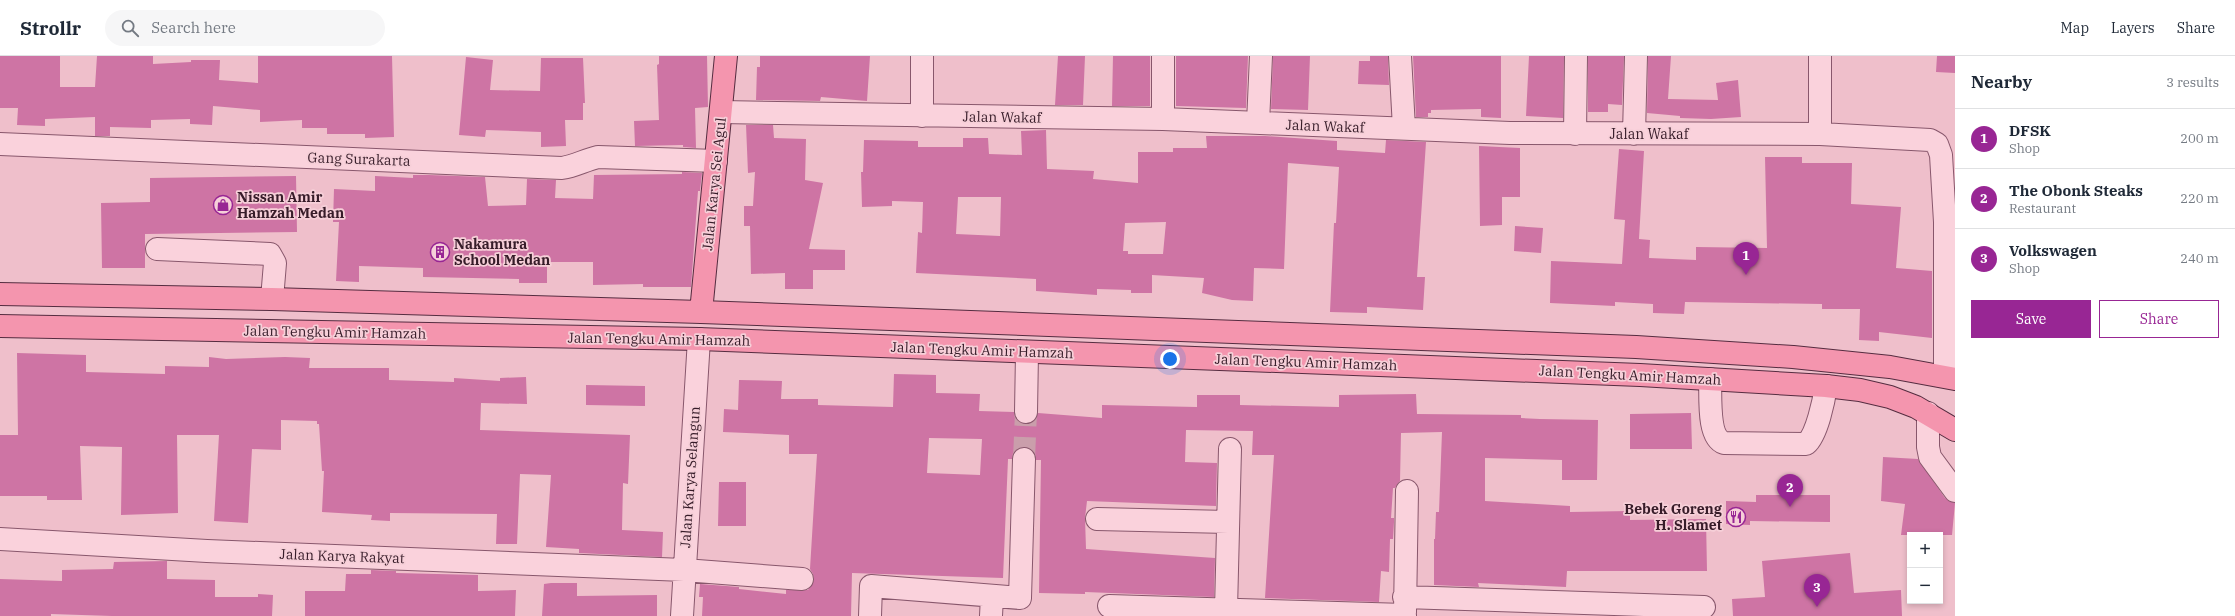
<!DOCTYPE html>
<meta charset="utf-8">
<style>
body{margin:0;font-family:"IBM Plex Serif",serif;background:#f6f6f7;color:#1f2937}
.controls{position:absolute;right:12px;bottom:12px;display:grid;overflow:hidden;border-radius:0px;box-shadow:0 2px 6px #0003}
.controls button{width:36px;height:36px;display:grid;place-items:center;padding:0;border:0;border-bottom:1px solid #e0e1e3;background:#fff;color:#1f2937;font:20px sans-serif}
.you{position:absolute;left:1170px;top:303px;width:14px;height:14px;margin:-10px;border:3px solid #fff;border-radius:50%;background:#1a73e8;box-shadow:0 0 0 6px #1a73e833}
.badge{display:grid;place-items:center;width:26px;height:26px;border-radius:50%;background:#982694;color:#fff;font-size:13px;font-weight:700}
.pin{position:absolute;translate:-50% -33px;filter:drop-shadow(0 1px 2px #0008)}
.pin::after{content:'';position:absolute;top:21px;width:14px;height:12px;background:inherit;clip-path:polygon(0 0,100% 0,50% 100%)}
.list{margin:0;padding:0;list-style:none}
h2{display:flex;justify-content:space-between;align-items:center;height:52px;margin:0;padding:0 16px;font-size:17px}
h2 small{font-size:13px;font-weight:400;color:#747a83}
.list li{display:grid;grid-template-columns:26px 1fr auto;gap:12px;align-items:center;box-sizing:border-box;height:60px;padding:0 16px;border-top:1px solid #e0e1e3}
.list b{display:block;font-size:15px;white-space:nowrap}
.list p{margin:0;font-size:13px;white-space:nowrap;color:#747a83}
.list em{font-size:13px;font-style:normal;color:#747a83}
.actions{display:flex;gap:8px;padding:12px 16px}
.actions a{flex:1;padding:9px 0;border:1px solid #982694;border-radius:0px;text-align:center;font-size:14px;color:#982694}
.actions .main{background:#982694;color:#fff}
.icon{flex:none;width:22px;height:22px;fill:none;stroke:currentColor;stroke-width:2;stroke-linecap:round;stroke-linejoin:round}
.map{position:relative;flex:none;width:1955px;height:560px;overflow:hidden}
header{display:flex;align-items:center;gap:24px;box-sizing:border-box;height:56px;padding:0 20px;background:#fff;border-bottom:1px solid #e0e1e3}
header strong{font-size:19px}
nav{display:flex;gap:22px;margin-inline-start:auto;font-size:14px}
.search{width:280px;height:36px;background:#f6f6f7;display:flex;align-items:center;gap:10px;box-sizing:border-box;padding:0 14px;border-radius:22px;color:#747a83;font-size:15px}
main{display:flex}
aside{flex:1;background:#fff}
.map>svg:first-child{display:block}
</style>
<header>
<strong>Strollr</strong>
<div class="search"><svg class="icon" aria-label="search" viewBox="0 0 24 24"><circle cx="10" cy="10" r="6"/><path d="M15 15l6 6"/></svg>Search here</div>
<nav><a>Map</a><a>Layers</a><a>Share</a></nav>
</header>
<main>
<div class="map">
<svg width="1955" height="560" viewBox="0 0 1955 560">
<rect width="100%" height="100%" fill="#efbfcb"/>
<path fill="#ce74a4" fill-rule="evenodd" d="M 0,0 L 60,0 L 60,31 L 95,31 L 97,0 L 153,0 L 153,8 L 191,6 L 191,4 L 220,4 L 219,24 L 258,27 L 258,0 L 392,0 L 394,81 L 365,82 L 365,78 L 327,78 L 327,72 L 302,72 L 302,64 L 260,66 L 260,54 L 213,50 L 212,69 L 190,68 L 190,63 L 151,64 L 151,72 L 110,71 L 110,80 L 95,80 L 95,61 L 45,63 L 45,70 L 17,69 L 18,52 L 0,52 Z
M 659,0 L 707,0 L 708,51 L 695,52 L 696,92 L 683,91 L 683,89 L 635,90 L 634,65 L 659,64 L 657,9 L 659,8 Z
M 760,0 L 870,0 L 867,45 L 821,41 L 820,45 L 756,44 L 757,11 L 760,11 Z
M 1058,0 L 1085,0 L 1083,49 L 1055,49 Z
M 1113,0 L 1150,0 L 1150,50 L 1112,50 Z
M 1176,0 L 1248,0 L 1246,52 L 1176,50 Z
M 1273,0 L 1310,0 L 1308,54 L 1271,53 Z
M 1370,0 L 1388,0 L 1389,29 L 1358,28 L 1359,5 L 1370,5 Z
M 1413,0 L 1501,0 L 1501,62 L 1481,61 L 1481,53 L 1431,54 L 1431,57 L 1428,57 L 1428,61 L 1416,61 Z
M 1529,0 L 1564,0 L 1563,62 L 1526,60 Z
M 1588,0 L 1624,0 L 1622,49 L 1608,48 L 1608,56 L 1588,56 Z
M 1648,0 L 1671,0 L 1668,43 L 1718,44 L 1716,27 L 1738,24 L 1741,61 L 1711,63 L 1680,62 L 1680,60 L 1647,57 Z
M 1937,0 L 1955,0 L 1955,17 L 1936,16 Z
M 466,1 L 493,4 L 490,34 L 540,35 L 541,2 L 583,2 L 585,47 L 583,47 L 583,64 L 565,64 L 566,90 L 541,91 L 541,76 L 486,74 L 485,81 L 459,79 Z
M 746,69 L 773,69 L 774,82 L 806,83 L 805,124 L 823,127 L 809,193 L 845,194 L 845,214 L 813,214 L 813,233 L 785,233 L 785,217 L 751,218 L 750,170 L 744,170 L 744,150 L 753,150 L 755,116 L 748,117 Z
M 1046,74 L 1047,113 L 1094,115 L 1093,123 L 1138,127 L 1138,96 L 1173,96 L 1173,92 L 1207,92 L 1206,80 L 1265,80 L 1337,85 L 1337,94 L 1385,97 L 1386,84 L 1426,86 L 1417,221 L 1425,221 L 1423,254 L 1367,251 L 1367,257 L 1330,256 L 1334,167 L 1336,167 L 1339,111 L 1288,107 L 1284,213 L 1254,212 L 1253,245 L 1232,244 L 1202,237 L 1204,222 L 1152,219 L 1152,237 L 1131,237 L 1131,234 L 1097,233 L 1097,239 L 1036,235 L 1036,223 L 916,217 L 918,176 L 922,177 L 923,146 L 892,145 L 892,150 L 862,151 L 861,116 L 863,116 L 864,84 L 918,85 L 918,91 L 963,91 L 963,82 L 988,82 L 989,98 L 1022,99 L 1021,75 ZM 958,141 L 1001,141 L 1000,180 L 956,178 ZM 1166,166 L 1163,198 L 1128,198 L 1128,195 L 1123,195 L 1125,167 Z
M 1479,90 L 1520,92 L 1520,141 L 1502,141 L 1502,169 L 1480,170 Z
M 1619,93 L 1644,95 L 1639,183 L 1650,184 L 1649,202 L 1696,204 L 1696,191 L 1767,192 L 1765,101 L 1802,101 L 1802,107 L 1852,107 L 1851,148 L 1901,151 L 1896,212 L 1932,215 L 1932,282 L 1879,276 L 1879,285 L 1859,284 L 1860,253 L 1822,253 L 1822,248 L 1685,246 L 1684,258 L 1653,257 L 1653,248 L 1615,246 L 1615,250 L 1550,247 L 1551,205 L 1622,208 L 1625,164 L 1614,163 Z
M 682,116 L 702,117 L 700,135 L 698,135 L 691,231 L 643,231 L 643,228 L 593,229 L 593,206 L 547,206 L 547,227 L 519,227 L 519,223 L 423,221 L 423,212 L 359,210 L 359,226 L 336,225 L 339,166 L 333,166 L 334,133 L 375,135 L 375,120 L 413,122 L 413,119 L 429,119 L 485,121 L 488,150 L 526,149 L 527,123 L 556,124 L 555,142 L 593,143 L 594,119 L 682,118 Z
M 296,120 L 297,176 L 145,178 L 145,212 L 102,212 L 101,147 L 150,146 L 150,122 Z
M 1515,170 L 1543,172 L 1541,197 L 1514,195 Z
M 17,297 L 86,299 L 86,316 L 165,318 L 165,310 L 209,311 L 209,301 L 226,303 L 285,301 L 310,302 L 309,312 L 389,312 L 389,324 L 454,326 L 454,322 L 500,325 L 500,322 L 526,321 L 527,348 L 481,347 L 480,374 L 630,379 L 628,428 L 623,427 L 622,474 L 663,476 L 662,501 L 579,497 L 579,493 L 546,491 L 551,419 L 520,418 L 517,488 L 496,488 L 497,458 L 390,457 L 390,465 L 371,464 L 372,459 L 322,456 L 324,415 L 322,415 L 319,368 L 317,368 L 317,365 L 281,364 L 281,394 L 252,393 L 248,467 L 214,465 L 219,379 L 177,379 L 178,457 L 121,459 L 122,391 L 80,390 L 82,444 L 47,444 L 47,440 L 0,440 L 0,379 L 18,379 Z
M 894,318 L 936,319 L 936,337 L 980,338 L 979,355 L 1014,356 L 1015,362 L 1025,368 L 1032,367 L 1038,357 L 1102,362 L 1102,349 L 1197,351 L 1197,339 L 1240,339 L 1240,349 L 1339,351 L 1339,339 L 1416,338 L 1417,358 L 1521,359 L 1521,362 L 1540,363 L 1598,364 L 1597,424 L 1562,424 L 1562,404 L 1485,402 L 1485,445 L 1570,450 L 1570,456 L 1630,455 L 1630,464 L 1706,463 L 1707,515 L 1567,515 L 1566,531 L 1478,527 L 1479,531 L 1434,529 L 1434,483 L 1435,483 L 1436,456 L 1439,456 L 1442,376 L 1401,377 L 1400,425 L 1395,432 L 1393,432 L 1391,462 L 1394,462 L 1394,466 L 1393,483 L 1390,483 L 1389,516 L 1381,515 L 1379,546 L 1265,542 L 1274,399 L 1252,399 L 1253,375 L 1186,374 L 1185,406 L 1217,407 L 1216,450 L 1087,445 L 1085,462 L 1086,493 L 1215,502 L 1214,541 L 1085,536 L 1085,538 L 1039,537 L 1041,404 L 1036,404 L 1035,397 L 1030,392 L 1024,391 L 1018,392 L 1013,397 L 1012,403 L 1008,403 L 1003,522 L 852,517 L 851,560 L 702,560 L 703,541 L 699,541 L 700,528 L 739,531 L 739,533 L 786,538 L 786,534 L 808,534 L 814,524 L 813,518 L 810,513 L 817,398 L 789,398 L 789,379 L 723,376 L 724,353 L 738,354 L 739,324 L 782,325 L 781,343 L 818,343 L 818,349 L 893,351 ZM 929,382 L 982,383 L 980,419 L 927,417 Z
M 586,329 L 645,330 L 645,350 L 586,349 Z
M 1691,357 L 1692,393 L 1630,393 L 1630,358 Z
M 1883,401 L 1918,403 L 1945,442 L 1955,447 L 1952,479 L 1901,479 L 1905,448 L 1881,445 Z
M 719,426 L 746,426 L 746,470 L 718,470 Z
M 1756,439 L 1830,439 L 1830,466 L 1750,465 L 1750,469 L 1726,468 L 1726,445 L 1756,446 Z
M 1850,497 L 1854,537 L 1901,534 L 1902,560 L 1733,560 L 1732,543 L 1765,541 L 1762,505 Z
M 167,505 L 167,523 L 215,524 L 215,541 L 258,541 L 258,538 L 273,539 L 272,560 L 112,560 L 51,558 L 51,560 L 0,560 L 0,523 L 62,525 L 62,514 L 113,513 L 114,506 Z
M 371,514 L 396,515 L 396,517 L 478,519 L 478,535 L 516,534 L 515,560 L 305,560 L 305,535 L 345,535 L 346,518 L 371,518 Z
M 551,527 L 577,527 L 577,540 L 657,539 L 657,560 L 542,560 L 544,528 Z"/>
<g fill="none" stroke-linecap="round" stroke-linejoin="round">
<path stroke="#ca9eab" stroke-width="22" stroke-dasharray="22 11" stroke-linecap="butt" d="M 1024,403 L 1026,356"/>
<defs>
<path id="minor" d="M 922,0 L 922,60
M 1400,0 L 1404,72
M 1820,0 L 1820,78
M 721,56 L 1163,63 L 1510,77 L 1820,78 L 1930,84 L 1937,88 L 1941,99 L 1945,166 L 1945,320
M 1163,63 L 1163,0
M 1258,67 L 1261,0
M 1575,78 L 1576,0
M 1634,78 L 1636,0
M 0,88 L 562,112 C 575,110 585,104 598,101 L 716,105
M 157,193 L 270,198 L 275,207 L 272,243
M 1710,323 C 1711,340 1707,381 1724,387 L 1806,388 C 1817,379 1824,344 1826,330
M 1026,356 L 1027,297
M 1928,357 L 1928,391 L 1930,401 L 1955,435
M 1097,463 L 1228,466
M 0,483 L 207,495 L 684,514 L 802,523
M 1404,541 L 1704,551
M 1109,550 L 1405,559
M 1226,554 L 1230,393
M 1405,556 L 1407,435
M 682,560 L 699,283
M 870,560 L 871,530 L 1020,542 L 1024,403
M 991,560 L 992,540"/>
<path id="major" d="M 0,238 L 272,243 L 701,256 L 1636,291 L 1793,301 L 1890,311 L 1955,323
M 701,256 L 726,0
M 0,270 L 699,283 L 1640,319 L 1826,330 L 1860,334 L 1890,341 L 1916,351 L 1955,374"/>
</defs>
<use href="#minor" stroke="#88576c" stroke-width="24"/>
<use href="#major" stroke="#552c40" stroke-width="24"/>
<use href="#minor" stroke="#fad2dc" stroke-width="22"/>
<use href="#major" stroke="#f495ae" stroke-width="22"/>
</g>
<defs>
<symbol id="shop-ring" viewBox="-11 -11 22 22"><circle r="9.5" fill="#f6cfd8" stroke="#982694" stroke-width="1.5"/><path d="M-5-2.5h2.3a2.7 3.5 0 0 1 5.4 0H5L5.5 6h-11ZM-1.5-2.5h3a1.5 2.3 0 0 0-3 0Z" fill="#982694"/></symbol>
<symbol id="building-ring" viewBox="-11 -11 22 22"><circle r="9.5" fill="#f6cfd8" stroke="#982694" stroke-width="1.5"/><path d="M-4-6H4V6H1V3H-1V6H-4ZM-2.5-4.3h1.7v1.8h-1.7ZM.8-4.3h1.7v1.8H.8ZM-2.5-1h1.7V.8h-1.7ZM.8-1h1.7V.8H.8Z" fill="#982694"/></symbol>
<symbol id="restaurant-ring" viewBox="-11 -11 22 22"><circle r="9.5" fill="#f6cfd8" stroke="#982694" stroke-width="1.5"/><path d="M-5-6h1v4h1v-4h1v4h1v-4h1v5L-1.5 .5V6h-2V.5L-5-1ZM5-6V6H3V1.5H1.5Q1.5-4 5-6Z" fill="#982694"/></symbol>
</defs>
<g fill-rule="evenodd">
<use href="#shop-ring" x="212" y="138" width="22" height="22"/>
<use href="#building-ring" x="429" y="185" width="22" height="22"/>
<use href="#restaurant-ring" x="1725" y="450" width="22" height="22"/>
</g>
<g text-anchor="middle" dominant-baseline="central" stroke-width="3.5" stroke-linejoin="round" paint-order="stroke">
<g font-size="14" fill="#371c29" stroke="#f6cfd8">
<text transform="translate(1002 61) rotate(1)">Jalan Wakaf</text>
<text transform="translate(1325 70) rotate(2)">Jalan Wakaf</text>
<text x="1649" y="78">Jalan Wakaf</text>
<text transform="translate(359 103) rotate(2)">Gang Surakarta</text>
<text transform="translate(714 128) rotate(-84)">Jalan Karya Sei Agul</text>
<text transform="translate(335 276) rotate(1)">Jalan Tengku Amir Hamzah</text>
<text transform="translate(659 283) rotate(1)">Jalan Tengku Amir Hamzah</text>
<text transform="translate(982 294) rotate(2)">Jalan Tengku Amir Hamzah</text>
<text transform="translate(1306 306) rotate(2)">Jalan Tengku Amir Hamzah</text>
<text transform="translate(1630 319) rotate(3)">Jalan Tengku Amir Hamzah</text>
<text transform="translate(690 421) rotate(-86)">Jalan Karya Selangun</text>
<text transform="translate(342 500) rotate(2)">Jalan Karya Rakyat</text>
</g>
<g font-size="14" font-weight="bold" fill="#371c29" stroke="#f6cfd8" text-anchor="start">
<text x="237" y="141">Nissan Amir<tspan x="237" dy="16">Hamzah Medan</tspan></text>
<text x="454" y="188">Nakamura<tspan x="454" dy="16">School Medan</tspan></text>
<text x="1722" y="453" text-anchor="end">Bebek Goreng<tspan x="1722" dy="16">H. Slamet</tspan></text>
</g>
</g>
</svg>
<div class="controls">
<button>+</button>
<button>−</button>
</div>
<div class="you"></div>
<div class="pin badge" style="left:1746px;top:219px">1</div>
<div class="pin badge" style="left:1790px;top:451px">2</div>
<div class="pin badge" style="left:1817px;top:551px">3</div>
</div>
<aside>
<h2>Nearby<small>3 results</small></h2>
<ul class="list">
<li><span class="badge">1</span><div><b>DFSK</b><p>Shop</p></div><em>200 m</em></li>
<li><span class="badge">2</span><div><b>The Obonk Steaks</b><p>Restaurant</p></div><em>220 m</em></li>
<li><span class="badge">3</span><div><b>Volkswagen</b><p>Shop</p></div><em>240 m</em></li>
</ul>
<div class="actions"><a class="main">Save</a><a>Share</a></div>
</aside>
</main>
